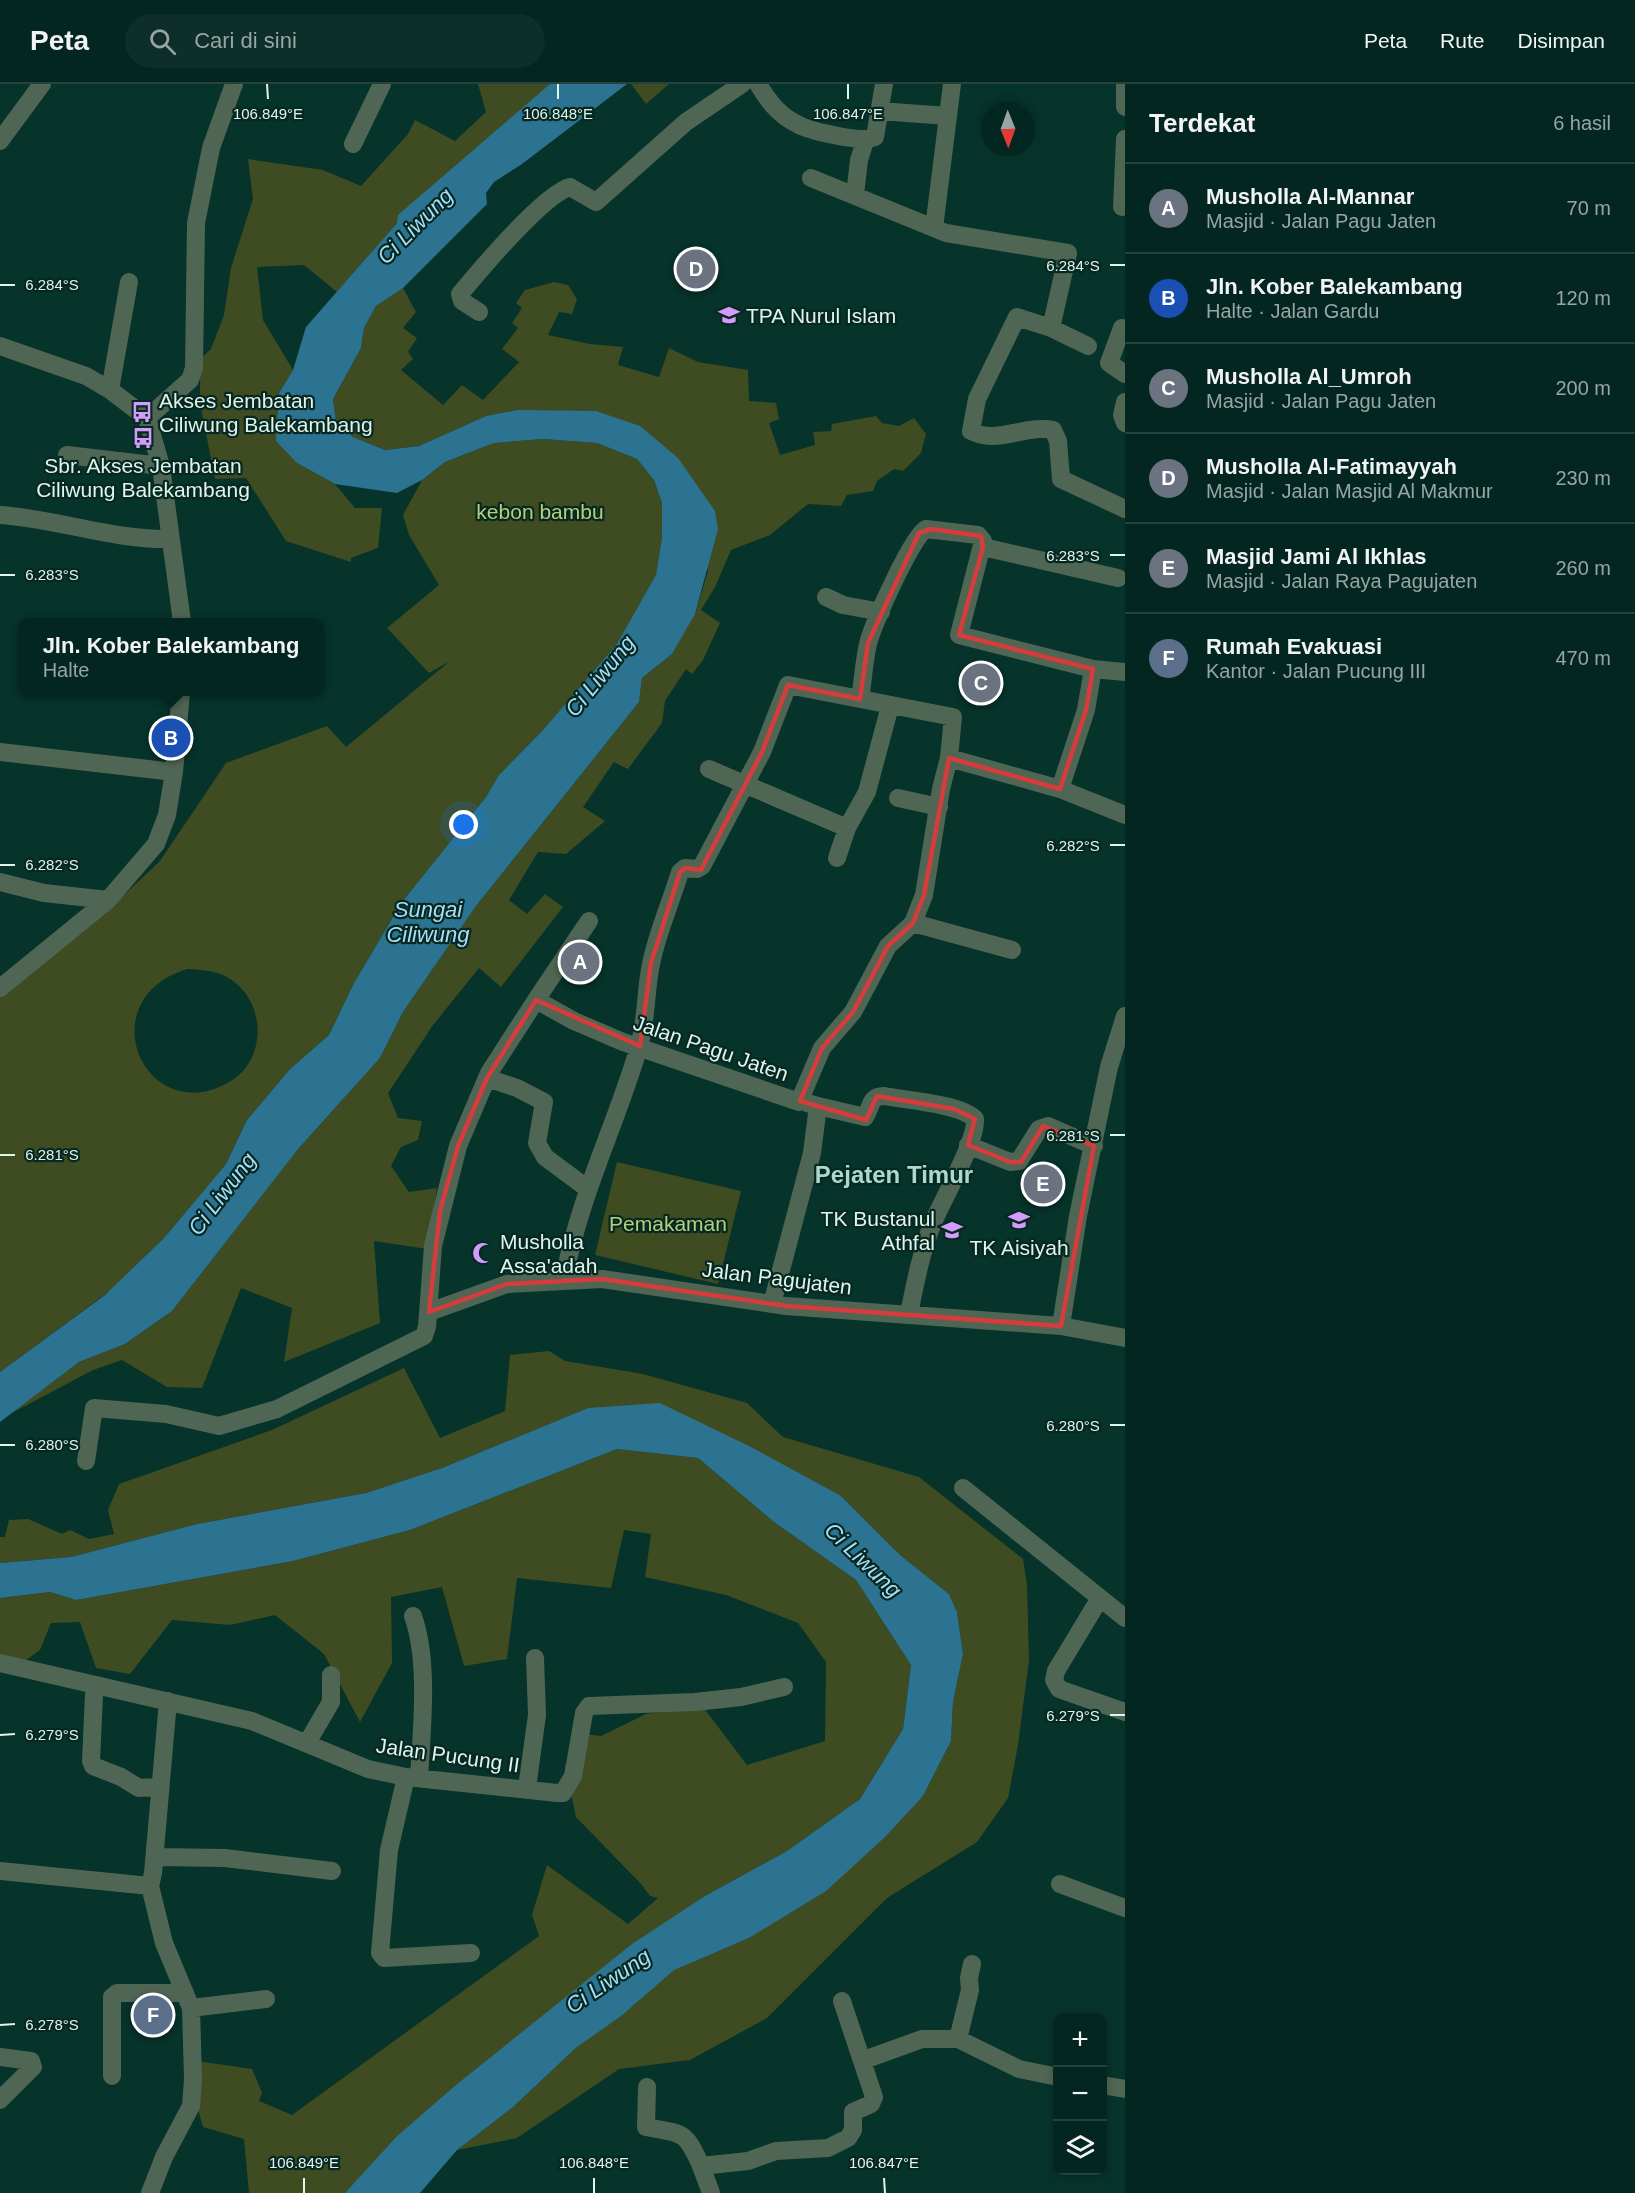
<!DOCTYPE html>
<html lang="id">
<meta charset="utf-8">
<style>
body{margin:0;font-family:Helvetica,sans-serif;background:#0d2e29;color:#f1f3f6}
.controls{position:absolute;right:18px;bottom:18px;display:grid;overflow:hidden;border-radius:12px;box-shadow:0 3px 9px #0003}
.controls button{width:54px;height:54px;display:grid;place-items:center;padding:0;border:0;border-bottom:2px solid #25433e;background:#042620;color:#f1f3f6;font:30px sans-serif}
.compass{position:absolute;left:981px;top:18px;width:54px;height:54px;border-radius:50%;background:#042620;box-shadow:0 3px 9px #0003;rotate:179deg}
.you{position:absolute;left:464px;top:741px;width:21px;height:21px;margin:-15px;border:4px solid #fff;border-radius:50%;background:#1a73e8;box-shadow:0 0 0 9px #1a73e833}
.badge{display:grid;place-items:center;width:39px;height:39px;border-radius:50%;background:#ea580c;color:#fff;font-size:20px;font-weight:700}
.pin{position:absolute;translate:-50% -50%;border:3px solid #fff;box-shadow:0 2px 6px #0006}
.popup{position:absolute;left:18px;top:534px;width:306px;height:78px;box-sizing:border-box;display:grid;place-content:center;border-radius:12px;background:#042620;filter:drop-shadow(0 2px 4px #0005);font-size:20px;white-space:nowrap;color:#97a5a5}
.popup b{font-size:22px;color:#f1f3f6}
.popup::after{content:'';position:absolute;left:50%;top:100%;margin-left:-12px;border:12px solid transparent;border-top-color:#042620}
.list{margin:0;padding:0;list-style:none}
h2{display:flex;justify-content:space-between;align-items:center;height:78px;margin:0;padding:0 24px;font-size:26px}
h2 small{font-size:20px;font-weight:400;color:#97a5a5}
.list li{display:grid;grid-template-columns:39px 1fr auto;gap:18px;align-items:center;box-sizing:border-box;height:90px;padding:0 24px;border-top:2px solid #25433e}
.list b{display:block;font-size:22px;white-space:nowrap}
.list p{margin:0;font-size:20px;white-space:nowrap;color:#97a5a5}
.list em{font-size:20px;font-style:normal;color:#97a5a5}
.icon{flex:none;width:33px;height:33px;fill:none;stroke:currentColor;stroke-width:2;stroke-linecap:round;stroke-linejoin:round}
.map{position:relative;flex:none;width:1125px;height:2109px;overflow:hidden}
header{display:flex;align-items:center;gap:36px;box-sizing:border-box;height:84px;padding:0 30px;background:#042620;border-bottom:2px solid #25433e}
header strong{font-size:28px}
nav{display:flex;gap:33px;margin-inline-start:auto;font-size:21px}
.search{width:420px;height:54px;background:#0d2e29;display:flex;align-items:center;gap:15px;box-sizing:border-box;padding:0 21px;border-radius:33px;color:#97a5a5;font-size:22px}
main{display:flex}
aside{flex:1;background:#042620}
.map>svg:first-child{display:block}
</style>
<header>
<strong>Peta</strong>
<div class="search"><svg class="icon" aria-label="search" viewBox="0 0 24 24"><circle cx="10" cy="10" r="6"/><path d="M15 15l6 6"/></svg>Cari di sini</div>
<nav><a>Peta</a><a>Rute</a><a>Disimpan</a></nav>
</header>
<main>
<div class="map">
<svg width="1125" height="2109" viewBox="0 0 1125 2109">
<rect width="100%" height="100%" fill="#06332a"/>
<path fill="#3f4c21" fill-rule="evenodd" d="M 478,0 L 571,0 L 397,139 L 337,208 L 304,181 L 257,183 L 263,236 L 293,286 L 279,309 L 297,379 L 335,400 L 355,424 L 382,424 L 378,464 L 351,474 L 351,478 L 286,457 L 246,394 L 215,395 L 200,319 L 200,275 L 211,265 L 224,231 L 231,184 L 253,115 L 248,75 L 323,86 L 361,102 L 408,50 L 415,36 L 455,57 L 486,28 Z
M 631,0 L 669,0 L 646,20 Z
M 554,198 L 568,201 L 577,215 L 572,230 L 559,228 L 548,251 L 590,260 L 623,263 L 618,281 L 659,293 L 669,264 L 698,278 L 748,286 L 749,317 L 776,319 L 779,335 L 769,339 L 780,371 L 815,361 L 813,348 L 831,347 L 832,340 L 876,332 L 882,339 L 899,342 L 914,334 L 926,350 L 921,369 L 903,387 L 894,385 L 877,397 L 873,407 L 847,411 L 841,422 L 808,420 L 770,451 L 731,466 L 715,503 L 701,526 L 720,539 L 703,576 L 692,590 L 686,585 L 665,617 L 662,639 L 628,685 L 614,678 L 583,723 L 605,737 L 566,770 L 538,768 L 509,816 L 527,830 L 545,810 L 563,823 L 501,903 L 479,884 L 433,941 L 388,1009 L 398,1034 L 422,1037 L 418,1056 L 401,1063 L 391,1082 L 409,1108 L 437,1104 L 427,1165 L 374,1157 L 380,1239 L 284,1278 L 292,1224 L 241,1204 L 202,1304 L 167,1303 L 122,1276 L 93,1286 L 10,1330 L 79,1278 L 125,1260 L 172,1227 L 299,1064 L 380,974 L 403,928 L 476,822 L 639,618 L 642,594 L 672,570 L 696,527 L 708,487 L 678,375 L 517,326 L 486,332 L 419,362 L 385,366 L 353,353 L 336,337 L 333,315 L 361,264 L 364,244 L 376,222 L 403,204 L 416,228 L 403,244 L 417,254 L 408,268 L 413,275 L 401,286 L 443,321 L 462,301 L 483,316 L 519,278 L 502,265 L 518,244 L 512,239 L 522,224 L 516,219 L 525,206 Z
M 543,355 L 597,359 L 637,375 L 654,396 L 662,419 L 662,453 L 656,492 L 637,527 L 617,560 L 542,647 L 499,691 L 486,713 L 402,818 L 354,899 L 329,951 L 290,985 L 247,1036 L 226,1080 L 164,1154 L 111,1206 L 0,1288 L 0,905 L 108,826 L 160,777 L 226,679 L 327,642 L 346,663 L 450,577 L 429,589 L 387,544 L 439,501 L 409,451 L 403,431 L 422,396 L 445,378 L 494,359 ZM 187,885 C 201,886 215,886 227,893 C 256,909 266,948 250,977 C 242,992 227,1001 211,1006 C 136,1027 96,913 187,885 Z
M 617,1078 L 741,1107 L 718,1200 L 595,1171 Z
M 549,1267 L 565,1277 L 643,1290 L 747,1319 L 783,1353 L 919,1393 L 1023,1475 L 1027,1501 L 1029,1576 L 1018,1661 L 1008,1714 L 977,1758 L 887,1814 L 767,1934 L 690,1976 L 619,1985 L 517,2054 L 457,2066 L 512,2024 L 577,1963 L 675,1885 L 749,1854 L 923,1712 L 951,1657 L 953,1618 L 963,1570 L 957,1528 L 949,1510 L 901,1472 L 841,1412 L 588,1324 L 442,1384 L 366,1409 L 197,1440 L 71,1473 L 0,1479 L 0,1453 L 5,1453 L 9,1436 L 28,1435 L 62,1450 L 70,1446 L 89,1455 L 114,1450 L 108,1426 L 119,1400 L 272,1346 L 404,1284 L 440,1354 L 505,1327 L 510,1271 Z
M 617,1365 L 698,1374 L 774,1438 L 856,1496 L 911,1581 L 903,1645 L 860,1715 L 787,1767 L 705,1812 L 396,2053 L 346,2109 L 249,2109 L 244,2055 L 203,2043 L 196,2018 L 197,1977 L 252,1985 L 262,2009 L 259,2017 L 292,2031 L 539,1852 L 532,1831 L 547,1781 L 628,1840 L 658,1814 L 650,1812 L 642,1801 L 576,1733 L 565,1681 L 583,1668 L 585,1650 L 601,1652 L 646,1630 L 703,1623 L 747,1681 L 825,1657 L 826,1578 L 798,1539 L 726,1511 L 645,1493 L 651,1450 L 624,1446 L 611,1504 L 517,1494 L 507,1575 L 464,1582 L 442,1503 L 391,1513 L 392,1579 L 360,1638 L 324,1570 L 275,1531 L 230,1541 L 172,1536 L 130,1590 L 96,1584 L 80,1538 L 51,1539 L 40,1566 L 11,1587 L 0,1586 L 0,1514 L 50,1508 L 76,1516 L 293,1477 L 410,1446 Z"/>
<path fill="#2b7391" d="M 550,0 L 627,0 L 522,80 L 494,98 L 486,109 L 487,120 L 403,204 L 376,222 L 364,244 L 361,264 L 333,315 L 336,337 L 353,353 L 385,366 L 419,362 L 486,332 L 517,326 L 596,327 L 640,342 L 678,374 L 715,427 L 718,445 L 695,530 L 672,570 L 642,594 L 639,618 L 476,822 L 403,928 L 380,974 L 299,1064 L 172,1227 L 125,1260 L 79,1278 L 0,1338 L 0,1288 L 105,1211 L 164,1154 L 226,1080 L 247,1036 L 290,985 L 329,951 L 354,899 L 402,818 L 486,713 L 499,691 L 542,647 L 617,560 L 656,491 L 662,453 L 662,419 L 654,396 L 637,375 L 597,359 L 543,355 L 494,359 L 445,378 L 422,396 L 397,409 L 335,400 L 297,379 L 276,357 L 279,309 L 293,286 L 306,243 L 397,139 L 398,131 Z
M 660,1319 L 751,1363 L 841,1412 L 900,1471 L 949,1510 L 957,1528 L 963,1570 L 953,1618 L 951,1657 L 923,1712 L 885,1753 L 826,1807 L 749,1854 L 674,1886 L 621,1932 L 577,1963 L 512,2024 L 457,2066 L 420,2109 L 345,2109 L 396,2053 L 456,2001 L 632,1860 L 705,1812 L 787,1767 L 860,1715 L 903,1645 L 911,1581 L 856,1496 L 774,1438 L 698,1374 L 617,1365 L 410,1446 L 293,1477 L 76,1516 L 50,1508 L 0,1514 L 0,1479 L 71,1473 L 197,1440 L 366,1409 L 442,1384 L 588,1324 Z"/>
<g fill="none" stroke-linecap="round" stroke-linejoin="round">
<path stroke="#506654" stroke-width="18" d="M 758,0 C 768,17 779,31 797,40 C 809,47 866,60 875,53 L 884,0
M 1125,0 L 1125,23
M 879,27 L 948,32
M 0,57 L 42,0
M 353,60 L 382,0
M 811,94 L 946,149 L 1068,169 L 1051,244
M 855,111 L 859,76 L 865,57
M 1122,123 L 1125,55
M 934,144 L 952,0
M 479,228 L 462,217 L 460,210 C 480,186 544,110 570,103 L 596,118 L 686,38 L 742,0
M 1122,244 L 1109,279 L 1125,290
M 0,262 L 86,292 L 110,306 L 147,334 L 161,382 L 182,538
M 1088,262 L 1051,244 L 1017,233 L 977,315 L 971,347 C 996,361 1027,340 1053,346 L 1058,357 L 1061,395 L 1125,425
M 110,306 L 129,198
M 1125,318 L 1122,331 L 1125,339
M 147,334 L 190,296 L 194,284 L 196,139 L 211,64 L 234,0
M 67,371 L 161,382
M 0,431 C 58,435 112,456 170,455
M 983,463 L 1118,494
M 826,513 L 843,521 L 881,528
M 860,615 C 863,597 864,577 868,560 C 872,542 913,450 926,445 L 978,451 L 983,457 L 959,551 L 1093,585
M 0,668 L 174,688
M 709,685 L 847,744
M 1060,705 L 1086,626 L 1093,585 L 1125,588
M 898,714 L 939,723
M 837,774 L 847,744 L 867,708 L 890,622
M 0,798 L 44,809 L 108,816
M 589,837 L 536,916 L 574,937 L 623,958 L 799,1018 L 822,964 L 853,928 L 888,862 L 913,839 L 924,811 L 941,705 L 949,674 L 1060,705 L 1125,731
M 913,839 L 1012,866
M 0,904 L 108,816 L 156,760 L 167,731 L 174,688 L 181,608
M 487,994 L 517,1004 L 544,1018 L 537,1059 L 545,1073 L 588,1105
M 818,1022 L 865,1033 C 872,1023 869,1012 884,1012 C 905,1016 961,1020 975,1035 C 977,1057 942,1116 932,1141 C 921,1169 915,1200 909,1230
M 968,1061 L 1010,1078 L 1019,1077 L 1039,1045 L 1048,1042 L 1094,1062
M 564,1196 C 578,1116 615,1043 638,966 C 647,938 645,908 651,880 C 657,849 671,818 680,788 L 685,784 L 697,785 L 702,782 L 762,668 L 788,601 L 953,633 L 949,674
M 772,1220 L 812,1069 L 818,1022 L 807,1019
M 429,1228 L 507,1200 L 602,1195 L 786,1222 L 1061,1242 L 1125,1254
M 1061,1242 L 1078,1132 L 1109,983 L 1125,932
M 86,1377 L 94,1324 L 166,1330 L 219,1342 L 277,1325 L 424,1252 L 427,1243 L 433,1162 L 458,1062 L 489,989 L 536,916
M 963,1404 L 1125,1534
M 1100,1514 L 1056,1587 L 1054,1596 L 1059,1605 L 1125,1628
M 413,1532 C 429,1577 422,1644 419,1693
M 0,1579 L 252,1637 L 368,1685 L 406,1693 L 557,1709 L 563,1709 L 573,1692 L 584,1629 L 589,1622 L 695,1618 L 741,1613 L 784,1603
M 94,1611 L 91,1677 L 93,1682 L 121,1693 L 139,1704 L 159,1703
M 307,1659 L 331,1618 L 331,1591
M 406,1693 L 389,1766 L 380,1869 L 384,1874 L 471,1869
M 527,1704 L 537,1631 L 535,1574
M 155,1773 L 225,1774 L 332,1787
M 0,1787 L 150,1802 L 164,1859 L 191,1924 L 193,1995 L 191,2022 L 164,2073 L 150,2109
M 1060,1800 L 1125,1824
M 150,1802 L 153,1789 L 168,1617
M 191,1924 L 266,1915
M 958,1955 L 970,1906 L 969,1894 L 972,1880
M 0,1973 L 31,1977 L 33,1983 L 0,2016
M 864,1976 L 922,1955 L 958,1955 L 1019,1985 L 1058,1993
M 112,1992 L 112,1913 L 117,1909 L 185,1909
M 1102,2001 L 1125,2005
M 647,2003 L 646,2043 C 683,2050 685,2046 701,2082
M 711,2109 L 701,2082 L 748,2077 L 776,2067 L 828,2064 L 848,2054 L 853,2046 L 853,2028 L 871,2020 L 874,2013 L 842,1917"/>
</g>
<path fill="none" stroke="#d73c3c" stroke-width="4.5" stroke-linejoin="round" d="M 931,445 L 981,452 L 983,463 L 959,551 L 1093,585 L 1086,626 L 1060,705 L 949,674 L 924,811 L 913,839 L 888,862 L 853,928 L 822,964 L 800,1017 L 866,1036 L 877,1012 L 954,1025 L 975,1035 L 968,1061 L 1010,1078 L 1021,1078 L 1043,1042 L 1094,1062 L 1061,1242 L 786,1222 L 602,1195 L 507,1200 L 429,1228 L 440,1127 L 458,1062 L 487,994 L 536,916 L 640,962 L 651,879 L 680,788 L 685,784 L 701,786 L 762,668 L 788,601 L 860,615 L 868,559 L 919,449 Z"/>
<path fill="none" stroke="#def4ed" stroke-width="2" d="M 267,0 L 268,15M 558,0 L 558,15M 848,0 L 848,15M 1110,181 L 1125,181M 0,201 L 15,201M 1110,471 L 1125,471M 0,491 L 15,491M 1110,761 L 1125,761M 0,781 L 15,781M 1110,1051 L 1125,1051M 0,1071 L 15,1071M 1110,1341 L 1125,1341M 0,1361 L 15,1361M 1110,1631 L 1125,1631M 0,1651 L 15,1650M 0,1941 L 15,1940M 304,2094 L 304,2109M 594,2094 L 594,2109M 884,2094 L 885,2109"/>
<defs>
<symbol id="school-bare" viewBox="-9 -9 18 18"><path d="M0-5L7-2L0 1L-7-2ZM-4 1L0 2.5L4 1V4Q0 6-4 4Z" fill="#d39cfc" stroke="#072821" stroke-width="2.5" paint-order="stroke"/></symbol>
<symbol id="bus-bare" viewBox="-9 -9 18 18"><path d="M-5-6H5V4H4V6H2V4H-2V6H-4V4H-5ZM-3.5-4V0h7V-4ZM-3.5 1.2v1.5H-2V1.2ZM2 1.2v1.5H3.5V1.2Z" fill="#d39cfc" stroke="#072821" stroke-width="2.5" paint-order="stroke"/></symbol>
<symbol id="mosque-bare" viewBox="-9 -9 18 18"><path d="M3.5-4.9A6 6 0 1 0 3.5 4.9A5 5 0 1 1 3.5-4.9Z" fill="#d39cfc" stroke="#072821" stroke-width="2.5" paint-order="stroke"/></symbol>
</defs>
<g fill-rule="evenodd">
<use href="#school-bare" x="714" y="216" width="30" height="30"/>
<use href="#bus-bare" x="127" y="313" width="30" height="30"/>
<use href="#bus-bare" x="128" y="339" width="30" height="30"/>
<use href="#school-bare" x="1004" y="1121" width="30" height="30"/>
<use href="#school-bare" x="937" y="1131" width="30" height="30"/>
<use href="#mosque-bare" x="468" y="1154" width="30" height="30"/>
</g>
<g text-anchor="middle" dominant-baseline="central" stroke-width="4.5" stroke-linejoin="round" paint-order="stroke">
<g font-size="21" fill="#def4ed" stroke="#072821" text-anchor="start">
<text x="746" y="231">TPA Nurul Islam</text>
<text x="159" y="316">Akses Jembatan<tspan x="159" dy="24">Ciliwung Balekambang</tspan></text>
<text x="143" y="381" text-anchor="middle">Sbr. Akses Jembatan<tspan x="143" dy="24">Ciliwung Balekambang</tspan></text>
<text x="935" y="1134" text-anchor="end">TK Bustanul<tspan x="935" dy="24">Athfal</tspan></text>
<text x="500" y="1157">Musholla<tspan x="500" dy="24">Assa'adah</tspan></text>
<text x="1019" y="1163" text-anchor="middle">TK Aisiyah</text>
</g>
<g font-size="21" fill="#b5d07a" stroke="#072821">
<text x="540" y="427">kebon bambu</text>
<text x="668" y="1139">Pemakaman</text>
</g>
<g font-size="21" fill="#def4ed" stroke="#072821">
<text transform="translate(711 964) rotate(19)">Jalan Pagu Jaten</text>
<text transform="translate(777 1194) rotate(7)">Jalan Pagujaten</text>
<text transform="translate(448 1671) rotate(8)">Jalan Pucung II</text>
</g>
<g font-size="22" font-style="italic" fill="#a6defa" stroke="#072821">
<text transform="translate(415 142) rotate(-45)">Ci Liwung</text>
<text transform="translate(600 592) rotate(-51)">Ci Liwung</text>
<text x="428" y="825">Sungai<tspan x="428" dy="25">Ciliwung</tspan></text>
<text transform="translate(222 1110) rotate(-53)">Ci Liwung</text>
<text transform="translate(863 1476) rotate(44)">Ci Liwung</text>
<text transform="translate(608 1897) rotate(-34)">Ci Liwung</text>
</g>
<g font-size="24" font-weight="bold" fill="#acd9cd" stroke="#072821">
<text x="894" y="1090">Pejaten Timur</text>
</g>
</g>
<g font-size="15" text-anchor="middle" fill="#def4ed" stroke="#072821" stroke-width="4.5" stroke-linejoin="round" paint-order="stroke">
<text x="268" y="35">106.849°E</text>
<text x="558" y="35">106.848°E</text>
<text x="848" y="35">106.847°E</text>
<text x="1073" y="187">6.284°S</text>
<text x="52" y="206">6.284°S</text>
<text x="1073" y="477">6.283°S</text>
<text x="52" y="496">6.283°S</text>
<text x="1073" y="767">6.282°S</text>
<text x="52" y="786">6.282°S</text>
<text x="1073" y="1057">6.281°S</text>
<text x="52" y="1076">6.281°S</text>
<text x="1073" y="1347">6.280°S</text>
<text x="52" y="1366">6.280°S</text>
<text x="1073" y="1637">6.279°S</text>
<text x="52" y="1656">6.279°S</text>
<text x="52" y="1946">6.278°S</text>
<text x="304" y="2084">106.849°E</text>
<text x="594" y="2084">106.848°E</text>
<text x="884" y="2084">106.847°E</text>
</g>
</svg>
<div class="controls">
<button>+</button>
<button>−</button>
<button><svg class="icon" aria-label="layers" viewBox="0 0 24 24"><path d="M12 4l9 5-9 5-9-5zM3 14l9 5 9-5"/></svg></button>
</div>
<svg class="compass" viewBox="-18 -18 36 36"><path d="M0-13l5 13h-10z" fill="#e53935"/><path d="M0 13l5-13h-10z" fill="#97a5a5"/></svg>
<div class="you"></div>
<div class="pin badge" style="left:580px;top:878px;background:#6b7280">A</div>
<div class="pin badge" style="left:171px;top:654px;background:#1a4fb4">B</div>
<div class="popup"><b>Jln. Kober Balekambang</b>Halte</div>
<div class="pin badge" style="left:981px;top:599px;background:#6b7280">C</div>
<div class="pin badge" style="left:696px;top:185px;background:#6b7280">D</div>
<div class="pin badge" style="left:1043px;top:1100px;background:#6b7280">E</div>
<div class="pin badge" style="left:153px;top:1931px;background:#5c6f8a">F</div>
</div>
<aside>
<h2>Terdekat<small>6 hasil</small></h2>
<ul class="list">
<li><span class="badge" style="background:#6b7280">A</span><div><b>Musholla Al-Mannar</b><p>Masjid · Jalan Pagu Jaten</p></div><em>70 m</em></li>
<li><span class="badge" style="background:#1a4fb4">B</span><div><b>Jln. Kober Balekambang</b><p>Halte · Jalan Gardu</p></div><em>120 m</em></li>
<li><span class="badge" style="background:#6b7280">C</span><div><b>Musholla Al_Umroh</b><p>Masjid · Jalan Pagu Jaten</p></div><em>200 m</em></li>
<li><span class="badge" style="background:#6b7280">D</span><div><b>Musholla Al-Fatimayyah</b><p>Masjid · Jalan Masjid Al Makmur</p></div><em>230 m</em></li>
<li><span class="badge" style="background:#6b7280">E</span><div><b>Masjid Jami Al Ikhlas</b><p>Masjid · Jalan Raya Pagujaten</p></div><em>260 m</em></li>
<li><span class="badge" style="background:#5c6f8a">F</span><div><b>Rumah Evakuasi</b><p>Kantor · Jalan Pucung III</p></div><em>470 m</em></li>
</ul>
</aside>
</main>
